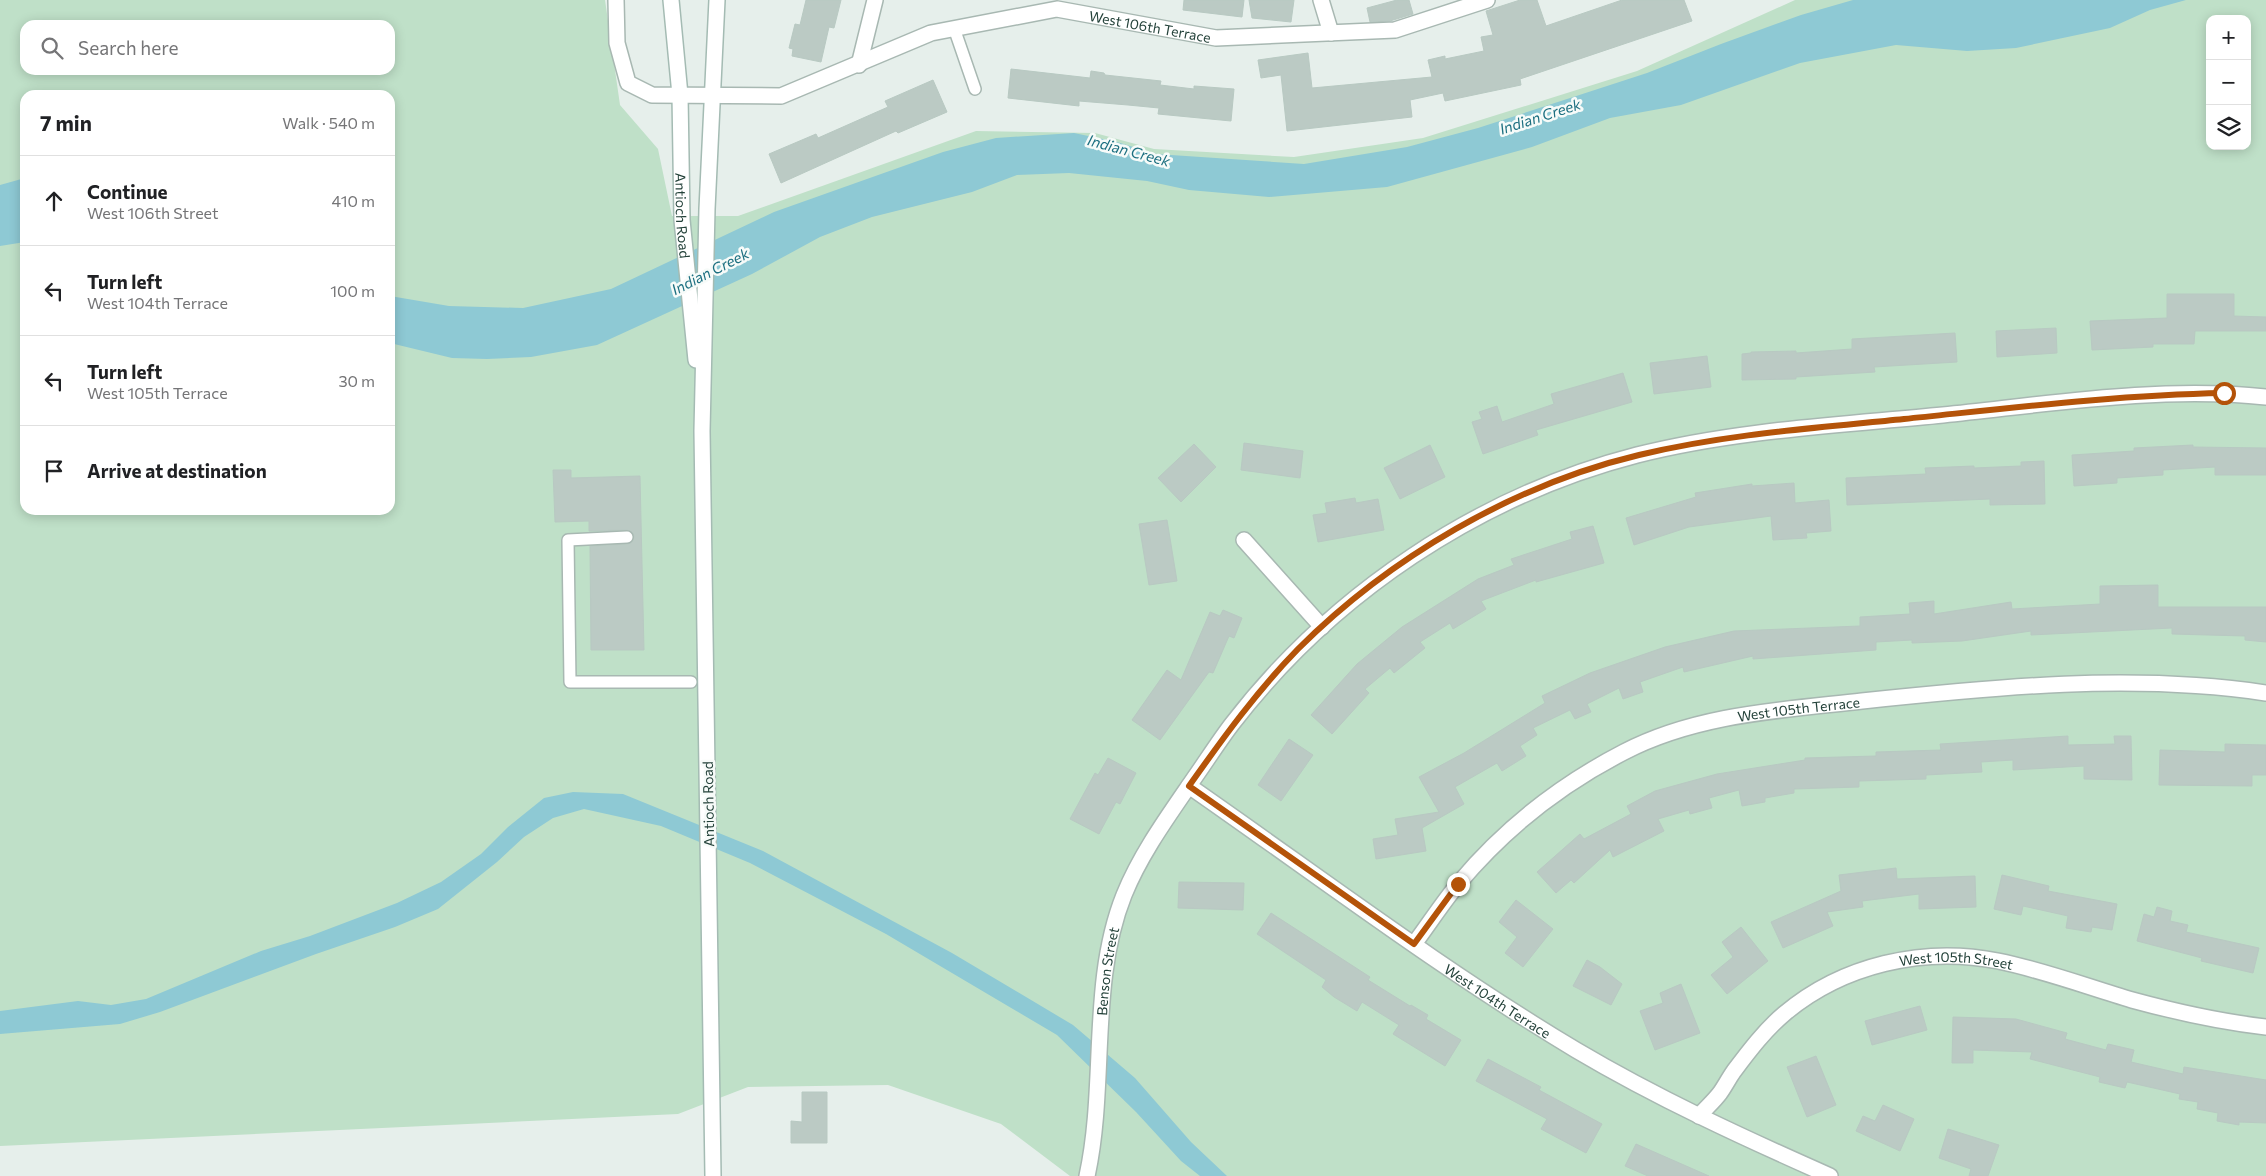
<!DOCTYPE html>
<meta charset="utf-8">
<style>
body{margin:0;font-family:Commissioner,sans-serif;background:#f2f2f2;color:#202124}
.controls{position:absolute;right:15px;top:15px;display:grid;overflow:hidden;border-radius:10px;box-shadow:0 2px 12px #0003}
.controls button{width:45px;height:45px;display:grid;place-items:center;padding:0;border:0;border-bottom:1px solid #e0e0e0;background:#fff;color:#202124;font:25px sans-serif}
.stop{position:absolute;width:15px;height:15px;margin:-11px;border:4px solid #b45309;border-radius:50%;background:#fff}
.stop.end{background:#b45309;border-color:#fff;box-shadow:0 1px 5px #0008}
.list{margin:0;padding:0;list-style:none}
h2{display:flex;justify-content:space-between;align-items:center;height:65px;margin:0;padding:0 20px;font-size:21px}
h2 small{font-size:16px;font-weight:400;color:#757577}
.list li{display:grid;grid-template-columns:32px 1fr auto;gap:15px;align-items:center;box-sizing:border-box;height:90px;padding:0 20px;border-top:1px solid #e0e0e0}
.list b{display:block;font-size:19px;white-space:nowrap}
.list p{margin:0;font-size:16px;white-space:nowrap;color:#757577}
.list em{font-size:16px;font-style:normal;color:#757577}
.icon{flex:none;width:28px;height:28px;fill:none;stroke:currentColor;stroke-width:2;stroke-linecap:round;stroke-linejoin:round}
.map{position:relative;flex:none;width:2266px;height:1176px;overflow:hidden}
.search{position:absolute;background:#fff;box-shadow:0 2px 12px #0003;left:20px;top:20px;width:375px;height:55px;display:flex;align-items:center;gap:12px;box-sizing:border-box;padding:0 18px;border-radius:15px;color:#757577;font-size:19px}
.panel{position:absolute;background:#fff;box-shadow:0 2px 12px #0003;left:20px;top:90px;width:375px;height:425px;border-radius:15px}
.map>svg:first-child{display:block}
</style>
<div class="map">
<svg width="2266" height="1176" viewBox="0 0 2266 1176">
<rect width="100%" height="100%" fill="#e6efeb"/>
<path fill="#bfe0c8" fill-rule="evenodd" d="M 0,0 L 605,0 L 620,105 L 658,149 L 672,216 L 738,216 L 976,131 L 1095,133 L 1154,149 L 1294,157 L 1423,138 L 1637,71 L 1795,0 L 2266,0 L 2266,1176 L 1070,1176 L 1001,1124 L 888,1085 L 748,1087 L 678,1114 L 0,1146 ZM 2210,19 L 2247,19 L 2247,146 L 2210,146 ZM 25,25 L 390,25 L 390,70 L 25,70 ZM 25,95 L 390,95 L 390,510 L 25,510 Z"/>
<path fill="#8ec9d4" d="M 1853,0 L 2186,0 L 2150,10 L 2110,28 L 2016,48 L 1967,51 L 1896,45 L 1800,63 L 1681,105 L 1610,118 L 1532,147 L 1387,187 L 1269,197 L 1189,190 L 1147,181 L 1069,173 L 1017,175 L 972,192 L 872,217 L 820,237 L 752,274 L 597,345 L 531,357 L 487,359 L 452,358 L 390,343 L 390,296 L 449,306 L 523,308 L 611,289 L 774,212 L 943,152 L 996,138 L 1074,133 L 1117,142 L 1156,154 L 1304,164 L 1407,147 L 1478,128 L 1647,73 L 1721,44 L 1801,15 Z
M 25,178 L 25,242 L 0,246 L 0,185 Z
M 573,792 L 623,794 L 763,851 L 952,953 L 1073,1025 L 1135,1078 L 1191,1142 L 1227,1176 L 1200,1176 L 1181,1161 L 1136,1112 L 1057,1035 L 886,934 L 750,863 L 661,826 L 584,809 L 553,818 L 524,837 L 497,862 L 438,909 L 395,927 L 316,954 L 160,1012 L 120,1024 L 0,1034 L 0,1011 L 78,1001 L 111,1005 L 146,999 L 261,951 L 310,936 L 397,903 L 441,882 L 481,854 L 508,827 L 544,798 Z"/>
<path fill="#bbcac4" stroke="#b8c9c2" d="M 806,0 L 841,0 L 834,28 L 829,27 L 821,62 L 792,56 L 793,49 L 789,48 L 795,24 L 800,25 Z
M 1184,0 L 1244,0 L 1242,17 L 1183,10 Z
M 1249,0 L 1294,0 L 1291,22 L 1252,18 Z
M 1397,0 L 1409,0 L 1413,14 L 1390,21 L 1370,22 L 1367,8 Z
M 1520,0 L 1537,0 L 1546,26 L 1622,0 L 1684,0 L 1692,21 L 1520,79 L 1521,85 L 1445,101 L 1443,93 L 1410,100 L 1412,117 L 1287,131 L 1281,75 L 1261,78 L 1258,60 L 1308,53 L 1312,88 L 1432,77 L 1428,60 L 1445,56 L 1445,59 L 1484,51 L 1481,37 L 1493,35 L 1486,11 Z
M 1011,69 L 1090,78 L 1091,71 L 1104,73 L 1105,75 L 1161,81 L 1160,85 L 1194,89 L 1194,86 L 1234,89 L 1231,121 L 1158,114 L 1159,108 L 1128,105 L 1079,101 L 1079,106 L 1008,98 Z
M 933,80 L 947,112 L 898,133 L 896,131 L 781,183 L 769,154 L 816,134 L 818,138 L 888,107 L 885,101 Z
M 2167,294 L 2234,294 L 2234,316 L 2266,317 L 2266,331 L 2195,331 L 2194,344 L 2153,344 L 2153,347 L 2092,350 L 2090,321 L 2167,318 Z
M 2056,328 L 2057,353 L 1997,357 L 1996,331 Z
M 1955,333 L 1957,362 L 1874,367 L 1875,372 L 1796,377 L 1796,379 L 1742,380 L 1742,354 L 1751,353 L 1751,352 L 1796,351 L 1796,353 L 1852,349 L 1852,339 Z
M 1707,356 L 1711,387 L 1654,394 L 1650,363 Z
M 1623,373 L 1632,402 L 1536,430 L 1538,435 L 1483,454 L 1472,422 L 1482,419 L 1479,412 L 1497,406 L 1502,422 L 1554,404 L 1551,394 Z
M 1244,443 L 1303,451 L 1300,478 L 1241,470 Z
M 1194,444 L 1216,467 L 1181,502 L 1158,478 Z
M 1430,445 L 1445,477 L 1400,499 L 1384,468 Z
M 2193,445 L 2193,447 L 2266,448 L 2266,475 L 2215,475 L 2215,467 L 2163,470 L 2163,475 L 2117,478 L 2117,483 L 2074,486 L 2072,455 L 2134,451 L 2134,448 Z
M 2044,461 L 2045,504 L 1990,505 L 1990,499 L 1847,505 L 1846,478 L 1926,474 L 1925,468 L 1974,466 L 1974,468 L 2021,466 L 2021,462 Z
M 553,470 L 571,470 L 571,478 L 640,476 L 644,650 L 591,650 L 590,546 L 628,544 L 633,541 L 634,536 L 633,533 L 627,530 L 589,531 L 589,521 L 555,522 Z
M 1794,483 L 1795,503 L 1829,500 L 1831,531 L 1806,533 L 1807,538 L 1773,540 L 1771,516 L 1689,527 L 1634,545 L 1626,518 L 1696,497 L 1695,493 L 1752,484 L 1752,486 Z
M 1355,498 L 1356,503 L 1378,499 L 1384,530 L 1318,542 L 1313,515 L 1327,513 L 1325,503 Z
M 1167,520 L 1177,581 L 1149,585 L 1139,524 Z
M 1593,526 L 1604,563 L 1536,582 L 1536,580 L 1481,601 L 1486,609 L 1453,629 L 1450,623 L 1420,642 L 1425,648 L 1394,673 L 1390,668 L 1365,689 L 1369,693 L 1332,734 L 1311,715 L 1357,664 L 1402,627 L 1478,579 L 1514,565 L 1511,559 L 1572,539 L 1570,532 Z
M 2158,585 L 2158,607 L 2266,607 L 2266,642 L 2245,640 L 2245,636 L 2172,634 L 2172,628 L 2031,635 L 2031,631 L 1962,641 L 1912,643 L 1912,640 L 1876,642 L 1876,650 L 1753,659 L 1753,656 L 1684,672 L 1683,667 L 1640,682 L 1643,692 L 1623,699 L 1619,688 L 1587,704 L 1591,712 L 1575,719 L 1570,710 L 1533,728 L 1537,735 L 1520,746 L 1526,756 L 1502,771 L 1497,763 L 1455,787 L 1464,804 L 1422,828 L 1426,851 L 1376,859 L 1373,839 L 1398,835 L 1395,819 L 1439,812 L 1419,777 L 1464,753 L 1545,703 L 1542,696 L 1590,673 L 1665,647 L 1734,631 L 1860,626 L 1860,617 L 1910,614 L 1909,603 L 1934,601 L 1934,614 L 2011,602 L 2012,609 L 2100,604 L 2100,586 Z
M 1223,610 L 1242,618 L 1234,638 L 1229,636 L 1213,673 L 1209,672 L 1160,740 L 1132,720 L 1167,670 L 1181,680 L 1210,612 L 1220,616 Z
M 2068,736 L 2068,745 L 2115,744 L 2114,736 L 2131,736 L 2132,780 L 2084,779 L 2084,766 L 2013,770 L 2013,760 L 1981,762 L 1982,772 L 1926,775 L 1926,779 L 1859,781 L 1859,787 L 1794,789 L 1794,793 L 1765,798 L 1765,802 L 1742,806 L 1739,790 L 1709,798 L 1712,808 L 1690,814 L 1689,810 L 1658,819 L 1664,831 L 1613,857 L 1610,850 L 1574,883 L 1571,880 L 1556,893 L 1537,872 L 1580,834 L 1584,839 L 1631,814 L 1627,806 L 1655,791 L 1717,774 L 1805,760 L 1805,758 L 1876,756 L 1876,752 L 1941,750 L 1940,744 Z
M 1289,739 L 1313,755 L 1281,801 L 1258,785 Z
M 2225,744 L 2266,745 L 2266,775 L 2252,775 L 2252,786 L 2159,785 L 2160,750 L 2225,752 Z
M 1108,758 L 1136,773 L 1120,804 L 1116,802 L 1099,834 L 1070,819 L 1095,773 L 1098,775 Z
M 1896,868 L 1897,879 L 1975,876 L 1976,907 L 1919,909 L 1919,894 L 1862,901 L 1863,907 L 1827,912 L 1833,926 L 1783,948 L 1771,922 L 1841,891 L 1839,875 Z
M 2002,875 L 2049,886 L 2048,891 L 2117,904 L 2112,930 L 2092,927 L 2091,932 L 2066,928 L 2068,916 L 2023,906 L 2021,915 L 1994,909 Z
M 1179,882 L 1244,883 L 1243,910 L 1178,908 Z
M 1516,900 L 1553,929 L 1523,967 L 1505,953 L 1517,937 L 1499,922 Z
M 2157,907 L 2172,911 L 2170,921 L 2188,925 L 2186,932 L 2259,948 L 2253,973 L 2201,961 L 2202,958 L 2137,941 L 2144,914 L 2154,917 Z
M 1271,913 L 1370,977 L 1368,980 L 1410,1006 L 1411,1005 L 1428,1015 L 1426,1019 L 1461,1040 L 1445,1066 L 1393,1034 L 1399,1025 L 1362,1002 L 1357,1011 L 1334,997 L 1322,987 L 1326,980 L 1257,934 Z
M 1741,927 L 1768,961 L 1727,994 L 1711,975 L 1733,957 L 1722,942 Z
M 1587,960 L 1600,967 L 1622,984 L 1611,1005 L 1573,986 Z
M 1681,984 L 1700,1033 L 1655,1050 L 1640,1011 L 1663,1003 L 1660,993 Z
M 1920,1006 L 1927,1030 L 1872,1045 L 1865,1021 Z
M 1953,1017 L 2016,1019 L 2067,1033 L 2065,1039 L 2106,1050 L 2108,1044 L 2134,1050 L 2131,1062 L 2183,1074 L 2184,1067 L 2266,1080 L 2266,1123 L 2239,1122 L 2239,1125 L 2217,1121 L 2218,1113 L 2197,1109 L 2198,1102 L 2179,1099 L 2180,1094 L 2127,1082 L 2125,1088 L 2099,1082 L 2100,1077 L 2030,1059 L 2032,1052 L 1973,1050 L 1973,1063 L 1952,1063 Z
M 1816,1056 L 1836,1105 L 1807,1117 L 1787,1067 Z
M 1488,1059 L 1541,1087 L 1539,1090 L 1602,1124 L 1586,1153 L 1541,1129 L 1547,1119 L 1476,1081 Z
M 802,1092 L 827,1092 L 827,1143 L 791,1143 L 791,1121 L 802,1122 Z
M 1883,1105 L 1914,1119 L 1900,1151 L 1856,1131 L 1863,1116 L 1875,1121 Z
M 1948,1129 L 1999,1145 L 1988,1176 L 1969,1176 L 1971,1169 L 1939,1158 Z
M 1636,1144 L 1709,1176 L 1648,1176 L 1625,1166 Z"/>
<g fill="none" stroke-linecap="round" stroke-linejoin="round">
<defs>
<path id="service" d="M 954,28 L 975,89
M 627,537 L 568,540 L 570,682 L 691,682"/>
<g id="minor">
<path id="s1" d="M 616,0 L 617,43 L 628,83 L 652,95 L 781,96 L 931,33 L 1057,9 L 1216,38 L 1395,30 L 1487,0"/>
<path d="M 1321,0 L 1331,33"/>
<path d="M 859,65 L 875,0"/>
<path d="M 1244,540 L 1322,627"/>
<path id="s2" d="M 1189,786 C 1317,875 1442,970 1576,1050 C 1657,1098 1744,1138 1830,1176"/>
<path id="s3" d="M 1414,944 C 1429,924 1443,902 1459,883 C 1505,828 1560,785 1624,752 C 1697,714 1782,710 1862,701 C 1996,687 2132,673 2266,693"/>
<path id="s4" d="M 1699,1116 C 1706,1108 1714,1101 1720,1093 C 1725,1086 1729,1078 1734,1071 C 1749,1051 1765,1030 1784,1014 C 1842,965 1923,946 1998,961 C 2043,970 2088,987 2132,1000 C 2176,1012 2221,1022 2266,1027"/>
</g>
<g id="tertiary">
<path id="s5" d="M 1087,1176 C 1107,1085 1089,982 1124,895 C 1141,853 1169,815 1195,777 C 1207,760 1219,741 1232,724 C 1332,594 1478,496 1637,455 C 1736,430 1841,425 1943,415 C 2050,404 2158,386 2266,397"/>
</g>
<g id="secondary">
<path id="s6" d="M 671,0 L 680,95 L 682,220 L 696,360"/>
<path d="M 713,1176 L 702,431 L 707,209 L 717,0"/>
</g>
</defs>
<use href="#service" stroke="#a8b8b2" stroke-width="14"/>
<use href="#minor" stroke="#a8b8b2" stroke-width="18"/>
<use href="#tertiary" stroke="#a8b8b2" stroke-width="18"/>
<use href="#secondary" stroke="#a4bbb3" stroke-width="18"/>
<use href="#service" stroke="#fff" stroke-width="11"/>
<use href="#minor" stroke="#fff" stroke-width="15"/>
<use href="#tertiary" stroke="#fff" stroke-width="15"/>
<use href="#secondary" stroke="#fff" stroke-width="15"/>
</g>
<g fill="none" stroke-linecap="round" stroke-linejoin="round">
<path stroke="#b45309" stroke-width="6" d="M 1458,884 L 1414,944 L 1189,786 C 1223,738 1257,691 1298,649 C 1389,558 1513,485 1639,455 C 1726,434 1816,428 1904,419 C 2011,408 2117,395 2224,393"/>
</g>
<g text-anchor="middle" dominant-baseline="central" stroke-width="5" stroke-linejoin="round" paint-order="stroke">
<g font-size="14" fill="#24423a" stroke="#f7fbf9">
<text stroke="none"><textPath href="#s1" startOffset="626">West 106th Terrace</textPath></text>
<text stroke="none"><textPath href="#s6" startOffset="216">Antioch Road</textPath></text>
<text stroke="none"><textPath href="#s3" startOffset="469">West 105th Terrace</textPath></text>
<text transform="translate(708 804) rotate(-91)">Antioch Road</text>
<text stroke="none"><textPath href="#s4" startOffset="319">West 105th Street</textPath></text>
<text stroke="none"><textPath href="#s5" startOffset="206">Benson Street</textPath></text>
<text stroke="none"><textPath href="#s2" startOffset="376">West 104th Terrace</textPath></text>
</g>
<g font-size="15" font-style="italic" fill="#1c6f80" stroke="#f7fbf9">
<text transform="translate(1540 116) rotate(-18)">Indian Creek</text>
<text transform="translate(1129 150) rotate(15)">Indian Creek</text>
<text transform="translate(710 271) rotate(-27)">Indian Creek</text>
</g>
</g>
</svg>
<div class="controls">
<button>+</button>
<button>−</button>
<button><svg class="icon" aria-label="layers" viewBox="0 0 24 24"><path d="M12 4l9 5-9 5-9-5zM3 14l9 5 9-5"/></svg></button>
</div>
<div class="stop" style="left:2224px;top:393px"></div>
<div class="stop end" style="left:1458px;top:884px"></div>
<div class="search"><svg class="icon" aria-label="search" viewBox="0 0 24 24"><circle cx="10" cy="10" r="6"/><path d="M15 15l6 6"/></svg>Search here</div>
<section class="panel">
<h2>7 min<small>Walk · 540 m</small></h2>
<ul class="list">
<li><svg class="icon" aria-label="ahead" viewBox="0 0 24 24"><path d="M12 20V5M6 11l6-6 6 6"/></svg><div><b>Continue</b><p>West 106th Street</p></div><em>410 m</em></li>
<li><svg class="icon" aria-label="left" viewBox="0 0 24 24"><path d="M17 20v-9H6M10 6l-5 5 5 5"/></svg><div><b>Turn left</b><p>West 104th Terrace</p></div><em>100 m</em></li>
<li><svg class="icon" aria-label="left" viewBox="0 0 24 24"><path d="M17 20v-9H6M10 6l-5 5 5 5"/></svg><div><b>Turn left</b><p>West 105th Terrace</p></div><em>30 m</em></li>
<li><svg class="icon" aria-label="arrive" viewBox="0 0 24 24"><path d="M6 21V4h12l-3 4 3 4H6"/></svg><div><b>Arrive at destination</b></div></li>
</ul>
</section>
</div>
